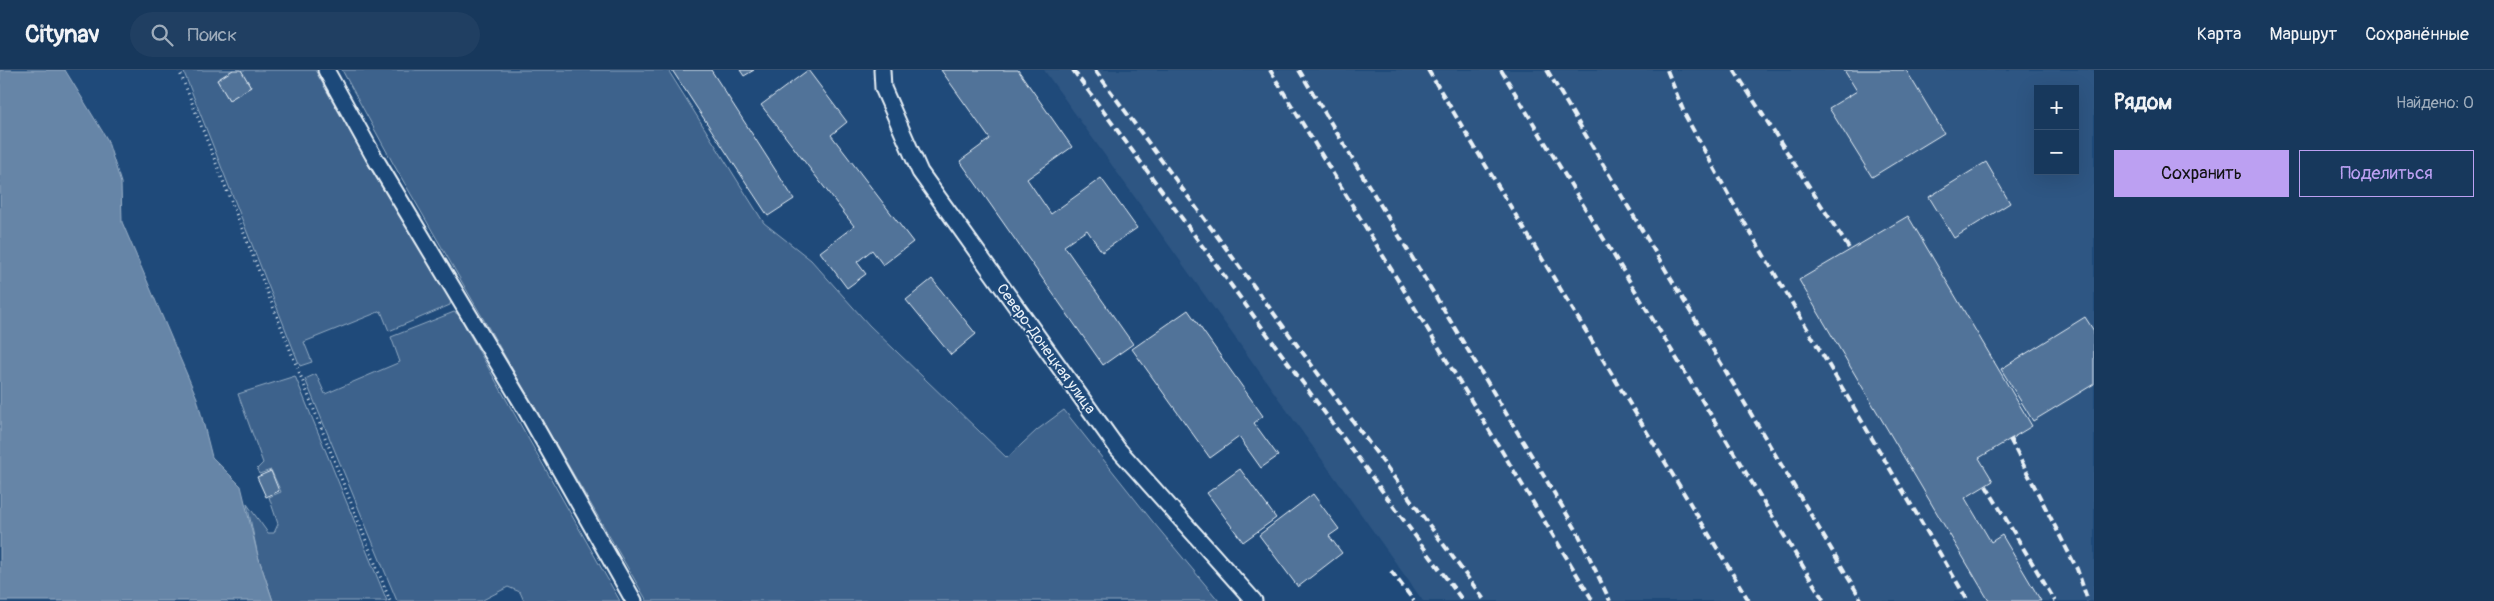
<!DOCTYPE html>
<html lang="ru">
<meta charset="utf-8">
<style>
body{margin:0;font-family:Pangolin,sans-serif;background:#203f62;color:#f1f3f6}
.controls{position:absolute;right:15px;top:15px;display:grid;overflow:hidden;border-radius:0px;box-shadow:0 5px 20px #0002}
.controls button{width:45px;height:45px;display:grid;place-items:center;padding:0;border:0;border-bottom:1px solid #365272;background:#17385c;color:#f1f3f6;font:25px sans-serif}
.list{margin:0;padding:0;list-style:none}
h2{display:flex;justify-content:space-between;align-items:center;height:65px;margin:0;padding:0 20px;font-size:21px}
h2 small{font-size:16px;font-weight:400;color:#9eacbb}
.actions{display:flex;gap:10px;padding:15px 20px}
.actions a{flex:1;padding:11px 0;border:1px solid #bca0f2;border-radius:0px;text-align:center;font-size:18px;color:#bca0f2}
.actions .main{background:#bca0f2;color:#111}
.icon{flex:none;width:28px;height:28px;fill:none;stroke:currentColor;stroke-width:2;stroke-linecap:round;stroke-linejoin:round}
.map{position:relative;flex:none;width:2094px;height:531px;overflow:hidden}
header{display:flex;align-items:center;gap:30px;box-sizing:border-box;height:70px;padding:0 25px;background:#17385c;border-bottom:1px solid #365272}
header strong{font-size:24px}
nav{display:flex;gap:28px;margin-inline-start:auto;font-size:18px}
.search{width:350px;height:45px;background:#203f62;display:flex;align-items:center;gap:12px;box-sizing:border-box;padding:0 18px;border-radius:28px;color:#9eacbb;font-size:19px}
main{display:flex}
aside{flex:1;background:#17385c}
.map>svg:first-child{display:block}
</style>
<header>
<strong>Citynav</strong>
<div class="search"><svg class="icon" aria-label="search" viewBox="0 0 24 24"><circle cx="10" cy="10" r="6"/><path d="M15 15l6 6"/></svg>Поиск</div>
<nav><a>Карта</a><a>Маршрут</a><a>Сохранённые</a></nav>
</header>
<main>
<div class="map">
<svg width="2094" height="531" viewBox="0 0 2094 531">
<rect width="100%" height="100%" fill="#1f4a7a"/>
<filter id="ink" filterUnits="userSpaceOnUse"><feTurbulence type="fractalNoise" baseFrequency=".02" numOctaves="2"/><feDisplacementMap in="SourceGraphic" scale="10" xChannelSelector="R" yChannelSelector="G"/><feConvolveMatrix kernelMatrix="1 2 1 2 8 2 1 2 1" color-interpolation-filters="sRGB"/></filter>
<g filter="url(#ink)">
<path fill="#2e5683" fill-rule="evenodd" d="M 1044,0 L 2094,0 L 2094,531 L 1423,531 ZM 2038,19 L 2075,19 L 2075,101 L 2038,101 Z"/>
<path fill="#3c628c" stroke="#92aac2" d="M 183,0 L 233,0 L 217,10 L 229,30 L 251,17 L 241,0 L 315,0 L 369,96 L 451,230 L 450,235 L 389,261 L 381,241 L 304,272 L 312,292 L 300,296 Z
M 342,0 L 668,0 L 764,153 L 811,190 L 869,255 L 1007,388 L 1037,360 L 1064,340 L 1153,452 L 1219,531 L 647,531 L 394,95 Z
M 454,242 L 458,244 L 620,531 L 524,531 L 520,522 L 508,517 L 481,531 L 397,531 L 305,309 L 316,304 L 325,324 L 400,292 L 391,267 Z
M 295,306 L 387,531 L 273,531 L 258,486 L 247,434 L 268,463 L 274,463 L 278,454 L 269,427 L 281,422 L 271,400 L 259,404 L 257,399 L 263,393 L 238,324 Z"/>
<path fill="#6685a7" stroke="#9ab0c7" d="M 0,0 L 65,0 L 107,69 L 121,113 L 122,152 L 197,328 L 212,387 L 241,416 L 258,486 L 273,531 L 0,531 Z"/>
<path fill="#517399" stroke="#e8f1f8" d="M 233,0 L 241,0 L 251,17 L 229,30 L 217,10 Z
M 672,0 L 711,0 L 794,129 L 768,146 Z
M 740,0 L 754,0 L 744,6 Z
M 808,0 L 847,52 L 831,65 L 913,172 L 883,195 L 872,180 L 857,192 L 866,204 L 847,218 L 820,182 L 854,156 L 761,35 Z
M 941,0 L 1018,0 L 1072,77 L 1027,109 L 1051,144 L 1101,108 L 1137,158 L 1102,182 L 1087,160 L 1064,176 L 1133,274 L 1103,295 L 960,91 L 990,69 Z
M 1844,0 L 1906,0 L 1944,63 L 1872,107 L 1829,38 L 1857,21 Z
M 1986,92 L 2010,133 L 1954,168 L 1929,127 Z
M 1908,146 L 2032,356 L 1979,388 L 1993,411 L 1965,428 L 1991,472 L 2002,465 L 2041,531 L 1989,531 L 1799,210 Z
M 932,209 L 976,264 L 951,285 L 906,230 Z
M 1188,240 L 1263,346 L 1254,353 L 1278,386 L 1261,398 L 1239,367 L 1210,388 L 1132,279 Z
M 2085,247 L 2094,261 L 2094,314 L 2033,351 L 2001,299 Z
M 1240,399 L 1276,448 L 1243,472 L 1207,423 Z
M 271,401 L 279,421 L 266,427 L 257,407 Z
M 1313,424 L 1339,459 L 1329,466 L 1342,483 L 1298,517 L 1259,465 Z"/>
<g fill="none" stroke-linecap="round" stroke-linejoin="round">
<defs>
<path id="lane" d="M 326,0 L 373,85 L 526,340 L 634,531
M 882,0 L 883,18 L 920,102 L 1118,379 L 1254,531"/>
</defs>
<use href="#lane" stroke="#e8f1f8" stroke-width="19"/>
<path stroke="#e8f1f8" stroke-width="3" stroke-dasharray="1 4" stroke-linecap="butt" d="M 179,0 L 390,531"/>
<use href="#lane" stroke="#1f4a7a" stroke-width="15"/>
<path stroke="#e8f1f8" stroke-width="4" stroke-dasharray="8 4" stroke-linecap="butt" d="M 1073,0 L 1463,531
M 1095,0 L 1485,531
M 1270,0 L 1593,531
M 1299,0 L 1577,461 L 1610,531
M 1428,0 L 1749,531
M 1501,0 L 1824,531
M 1547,0 L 1862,531
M 1667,0 L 1685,45 L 1733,133 L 1968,531
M 1734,0 L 1850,180
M 2010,369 L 2077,499 L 2088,531
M 1986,416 L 2055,531
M 1391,501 L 1414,531"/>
</g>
</g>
<g text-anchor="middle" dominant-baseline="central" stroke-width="4" stroke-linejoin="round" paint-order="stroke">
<g font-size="15" fill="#e8f1f8" stroke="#1f4a7a">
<text transform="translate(1046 279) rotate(54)">Северо-Донецкая улица</text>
</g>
</g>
</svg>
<div class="controls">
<button>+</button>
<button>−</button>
</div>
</div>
<aside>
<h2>Рядом<small>Найдено: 0</small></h2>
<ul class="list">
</ul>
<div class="actions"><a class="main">Сохранить</a><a>Поделиться</a></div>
</aside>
</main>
